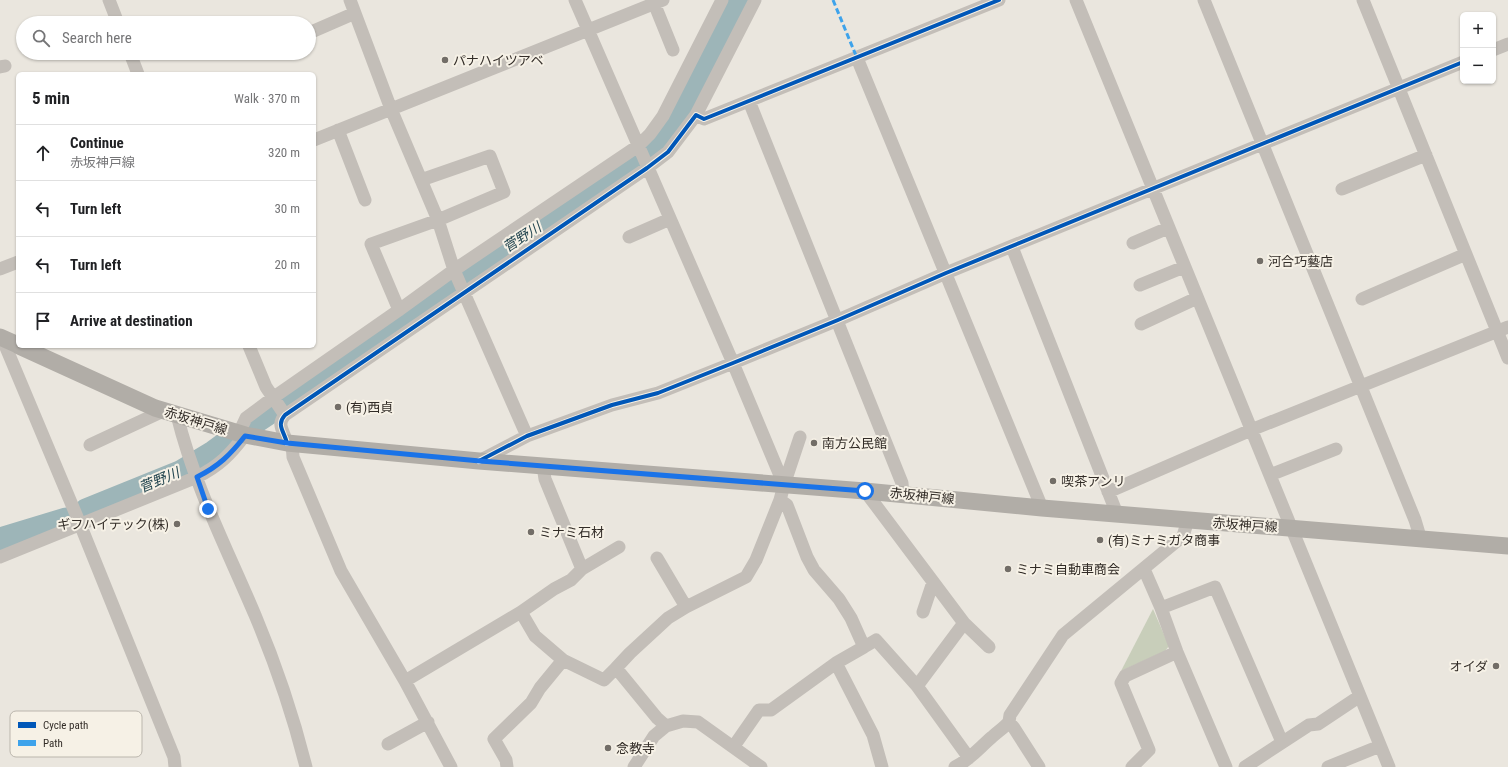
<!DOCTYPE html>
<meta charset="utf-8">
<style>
body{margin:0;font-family:"Roboto Condensed","Noto Sans JP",sans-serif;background:#f2f2f2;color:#202124}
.controls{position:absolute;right:12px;top:12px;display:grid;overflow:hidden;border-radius:6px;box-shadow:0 1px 3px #0004}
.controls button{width:36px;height:36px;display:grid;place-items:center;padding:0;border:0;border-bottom:1px solid #e0e0e0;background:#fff;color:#202124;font:20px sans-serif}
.stop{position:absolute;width:12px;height:12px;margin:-9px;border:3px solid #1a73e8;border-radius:50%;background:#fff}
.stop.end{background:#1a73e8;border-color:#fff;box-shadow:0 1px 4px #0008}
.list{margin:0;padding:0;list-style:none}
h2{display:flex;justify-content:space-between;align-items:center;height:52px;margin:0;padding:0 16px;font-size:17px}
h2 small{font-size:13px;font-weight:400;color:#757577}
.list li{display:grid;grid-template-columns:26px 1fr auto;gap:12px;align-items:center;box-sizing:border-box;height:56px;padding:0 16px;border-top:1px solid #e0e0e0}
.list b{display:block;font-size:15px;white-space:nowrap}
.list p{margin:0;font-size:13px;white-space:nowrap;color:#757577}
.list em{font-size:13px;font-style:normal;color:#757577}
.icon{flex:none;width:22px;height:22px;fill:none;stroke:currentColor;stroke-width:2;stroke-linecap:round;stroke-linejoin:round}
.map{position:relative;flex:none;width:1508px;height:767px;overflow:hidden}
.search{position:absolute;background:#fff;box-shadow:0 1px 3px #0004;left:16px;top:16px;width:300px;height:44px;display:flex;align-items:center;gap:10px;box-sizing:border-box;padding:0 14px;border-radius:22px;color:#757577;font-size:15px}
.panel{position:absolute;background:#fff;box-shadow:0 1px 3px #0004;left:16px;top:72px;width:300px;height:276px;border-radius:6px}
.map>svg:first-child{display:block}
</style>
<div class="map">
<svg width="1508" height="767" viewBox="0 0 1508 767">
<rect width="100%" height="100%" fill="#eae6de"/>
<path fill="#c8ceba" d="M 1153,609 L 1169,646 L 1165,651 L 1121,671 Z"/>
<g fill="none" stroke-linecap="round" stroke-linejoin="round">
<path stroke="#9db5b8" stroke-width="23" d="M 250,426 L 295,396 L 382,329 L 612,180 L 657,148 L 685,106 L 739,0
M 86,510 L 180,472 L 213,452 L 228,441
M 0,539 L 66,519"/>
<path stroke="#c3beb8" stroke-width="13" d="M 109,0 L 118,23
M 350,0 L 391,109 L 438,220 L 454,270 L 527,436
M 575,0 L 733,363 L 784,485
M 1076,0 C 1179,256 1286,511 1389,767
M 1204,0 L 1415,520 L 1421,540
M 1363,0 L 1508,358
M 654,3 L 673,50
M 309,33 L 355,13
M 1493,50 L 1508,44
M 130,53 L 138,74
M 857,58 L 1042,508
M 0,67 L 5,66
M 749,101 L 902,483 L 903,494
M 696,115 L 755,0
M 338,130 L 365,200
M 314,140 L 663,0
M 1342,189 L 1426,155
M 629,237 L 670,219
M 1133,243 L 1168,228
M 1012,247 L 1117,514
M 0,269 L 18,262
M 1140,285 L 1184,267
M 1362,299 L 1466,254
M 399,310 L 371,244 L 438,220 L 504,192 L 490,156 L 421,180
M 1141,324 L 1197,298
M 2,338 L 80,524 L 174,757 L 175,767
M 249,346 L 266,387 L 285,415
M 177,415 C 194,485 227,549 255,615 C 276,665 293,715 306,767
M 239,433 L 246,418 L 274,397 L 399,310 L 454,270 L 638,146 L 650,134 L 663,116 L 722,0
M 287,443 C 284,431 276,425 285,415 L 647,168 L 668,152 L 696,115 L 704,119 L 999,0
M 292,443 L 293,457 L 341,571 L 405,681 L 451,767
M 90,445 L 163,411
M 479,461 L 527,436 L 612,405 L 658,393 L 733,363 L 838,320 L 946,273 L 1463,62
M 1270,475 L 1336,449
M 865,491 L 964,623 L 917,686
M 1108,492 L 1251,430 L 1508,327
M 780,500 L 787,505 L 807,557 L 814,570 L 839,599 L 851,618 L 864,647 L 836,663 L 873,735 L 882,767
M 0,557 L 197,477 C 219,466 230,455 245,435
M 657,558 L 686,607
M 582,569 L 619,547
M 1144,569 L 1161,608 L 1177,652 L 1226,767
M 1161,608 L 1215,587 L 1282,742
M 521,612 L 535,636 L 563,660 L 604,680 L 616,668
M 923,612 L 933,582
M 964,623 L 989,647
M 864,647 L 876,640 L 917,686 L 969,758
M 405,681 L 521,612 L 554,589 L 571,580 L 582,569 L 545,479 L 543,466
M 666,726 L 657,718 L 616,668 L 630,653 L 668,618 L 686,607 L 746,577 L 756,560 L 780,500 L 784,485 L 800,437
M 388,744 L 428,722
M 734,746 L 759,710 L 771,710 L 836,663
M 507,767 L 506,760 L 494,739 L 531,703 L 540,688 L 563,660
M 634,767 L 654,736 L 666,726 L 683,721 L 698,722 L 761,767
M 955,767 C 970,760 980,747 992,737 C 998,731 1004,728 1009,722
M 1039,767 L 1014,728 L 1009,722 L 1010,715 L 1063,635 L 1183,536 L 1188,520
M 1132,767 L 1149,750 L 1121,683 L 1125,676 L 1177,652
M 1245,767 L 1309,725 L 1318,724 L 1360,696
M 1328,767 L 1380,746"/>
<path stroke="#b1ada7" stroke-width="17" d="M 0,337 L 18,345
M 19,346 L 155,408 L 245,435 L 287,443 L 479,461 L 865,491 L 1042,508 L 1508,546"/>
<path stroke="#3ea3eb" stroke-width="3" stroke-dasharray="6 3" stroke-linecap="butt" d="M 833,0 L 857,58"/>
<defs>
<path id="cycleway" d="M 287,443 C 284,431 276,425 285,415 L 647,168 L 668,152 L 696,115 L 704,119 L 999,0
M 479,461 L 527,436 L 612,405 L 658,393 L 733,363 L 838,320 L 946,273 L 1463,62"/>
</defs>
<use href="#cycleway" stroke="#f6f1e6" stroke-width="6"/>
<use href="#cycleway" stroke="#0057b8" stroke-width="4"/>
</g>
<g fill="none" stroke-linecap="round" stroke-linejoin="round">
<path stroke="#1a73e8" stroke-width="5" d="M 208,509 L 197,477 C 219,466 230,455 245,436 L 287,443 L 480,461 L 865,491"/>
</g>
<g fill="#726d67" stroke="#f6f1e6" stroke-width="1.5">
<circle cx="445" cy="60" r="4"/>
<circle cx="1260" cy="261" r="4"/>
<circle cx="338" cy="407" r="4"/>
<circle cx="814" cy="443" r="4"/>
<circle cx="1053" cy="481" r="4"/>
<circle cx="177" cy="524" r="4"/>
<circle cx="531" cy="532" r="4"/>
<circle cx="1100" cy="540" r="4"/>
<circle cx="1008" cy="569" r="4"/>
<circle cx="1496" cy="666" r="4"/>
<circle cx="608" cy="748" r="4"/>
</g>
<g text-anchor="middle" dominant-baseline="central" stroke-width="4" stroke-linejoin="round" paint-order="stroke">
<g font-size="13" fill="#322c27" stroke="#f6f1e6" text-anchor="start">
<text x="453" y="60">パナハイツアベ</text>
<text x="1268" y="261">河合巧藝店</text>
<text x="346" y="407">(有)西貞</text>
<text x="822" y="443">南方公民館</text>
<text x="1061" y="481">喫茶アンリ</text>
<text x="169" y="524" text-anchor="end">ギフハイテック(株)</text>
<text x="539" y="532">ミナミ石材</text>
<text x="1108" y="540">(有)ミナミガタ商事</text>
<text x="1016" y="569">ミナミ自動車商会</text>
<text x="1488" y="666" text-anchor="end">オイダ</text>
<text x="616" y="748">念教寺</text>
</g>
<g font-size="13" fill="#322c27" stroke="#f6f1e6">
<text transform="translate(196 421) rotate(17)">赤坂神戸線</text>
<text transform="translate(922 496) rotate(6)">赤坂神戸線</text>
<text transform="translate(1245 525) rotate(4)">赤坂神戸線</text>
</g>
<g font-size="14" font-style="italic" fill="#22454f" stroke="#f6f1e6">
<text transform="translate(522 237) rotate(-33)">菅野川</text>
<text transform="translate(159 480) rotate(-23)">菅野川</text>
</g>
</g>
<rect x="10" y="711" width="132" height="46" rx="6" fill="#f6f1e6" stroke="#bbb6ad" stroke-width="1"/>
<rect x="18" y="722" width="18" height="6" fill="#0057b8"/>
<rect x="18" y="740" width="18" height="6" fill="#3ea3eb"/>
<g font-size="11" fill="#322c27">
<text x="43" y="729">Cycle path</text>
<text x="43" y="747">Path</text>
</g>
</svg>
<div class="controls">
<button>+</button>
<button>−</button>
</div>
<div class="stop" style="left:865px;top:491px"></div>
<div class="stop end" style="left:208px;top:509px"></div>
<div class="search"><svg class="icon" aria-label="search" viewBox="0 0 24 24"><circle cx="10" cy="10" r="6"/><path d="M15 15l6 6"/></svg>Search here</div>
<section class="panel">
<h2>5 min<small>Walk · 370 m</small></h2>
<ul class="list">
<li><svg class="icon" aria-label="ahead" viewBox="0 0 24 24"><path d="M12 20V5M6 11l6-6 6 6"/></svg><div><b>Continue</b><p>赤坂神戸線</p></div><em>320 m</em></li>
<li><svg class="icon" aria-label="left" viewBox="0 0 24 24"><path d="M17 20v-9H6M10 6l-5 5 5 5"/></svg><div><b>Turn left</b></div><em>30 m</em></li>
<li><svg class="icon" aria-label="left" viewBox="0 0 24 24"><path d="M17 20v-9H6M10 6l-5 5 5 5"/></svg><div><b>Turn left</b></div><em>20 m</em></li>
<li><svg class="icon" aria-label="arrive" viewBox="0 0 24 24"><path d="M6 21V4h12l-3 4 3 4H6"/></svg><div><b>Arrive at destination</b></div></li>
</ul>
</section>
</div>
